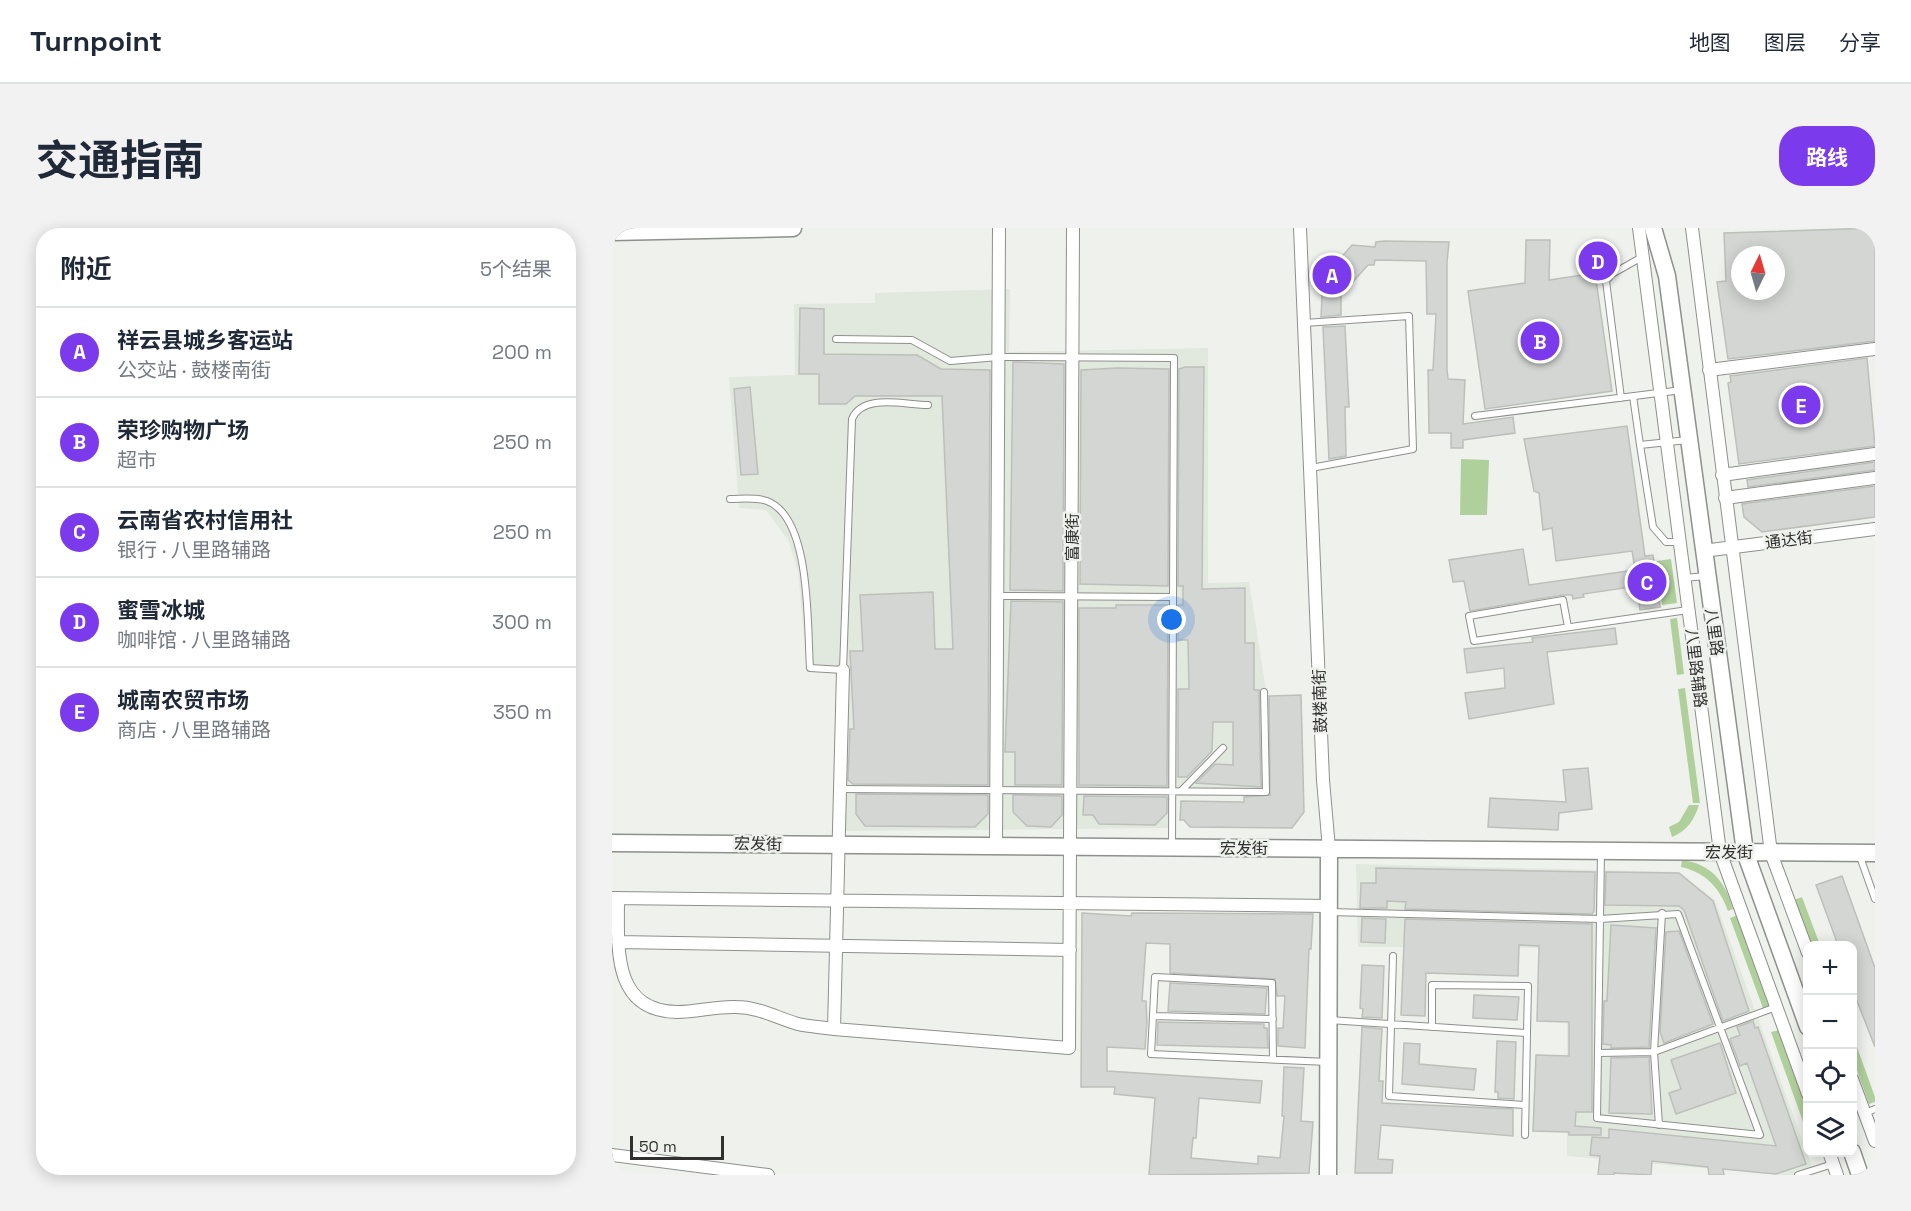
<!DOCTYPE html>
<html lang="zh">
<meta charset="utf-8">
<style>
body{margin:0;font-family:"Space Grotesk","Noto Sans SC",sans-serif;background:#f2f2f3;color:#1f2937}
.controls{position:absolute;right:18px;bottom:18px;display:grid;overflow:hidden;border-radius:12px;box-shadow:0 3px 15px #0003}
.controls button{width:54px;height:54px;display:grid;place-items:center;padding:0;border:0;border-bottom:2px solid #e0e1e3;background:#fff;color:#1f2937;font:30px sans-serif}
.compass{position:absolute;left:1119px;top:18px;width:54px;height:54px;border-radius:50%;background:#fff;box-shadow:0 3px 15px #0003;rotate:5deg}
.scale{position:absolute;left:18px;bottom:15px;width:94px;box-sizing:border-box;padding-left:6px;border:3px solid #30302f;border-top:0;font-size:16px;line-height:21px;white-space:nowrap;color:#30302f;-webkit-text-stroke:4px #eff1ed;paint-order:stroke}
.you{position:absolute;left:560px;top:392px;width:21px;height:21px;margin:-15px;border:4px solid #fff;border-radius:50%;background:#1a73e8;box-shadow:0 0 0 9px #1a73e833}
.badge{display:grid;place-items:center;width:39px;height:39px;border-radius:50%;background:#7c3aed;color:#fff;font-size:20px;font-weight:700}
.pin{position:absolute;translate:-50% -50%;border:3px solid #fff;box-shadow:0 2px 6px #0006}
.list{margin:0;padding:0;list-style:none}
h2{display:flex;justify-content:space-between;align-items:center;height:78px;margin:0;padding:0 24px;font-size:26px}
h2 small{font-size:20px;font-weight:400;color:#747a83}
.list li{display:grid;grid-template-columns:39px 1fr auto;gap:18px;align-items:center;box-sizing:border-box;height:90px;padding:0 24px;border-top:2px solid #e0e1e3}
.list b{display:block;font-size:22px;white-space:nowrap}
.list p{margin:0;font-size:20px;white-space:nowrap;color:#747a83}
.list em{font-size:20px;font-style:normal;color:#747a83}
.icon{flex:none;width:33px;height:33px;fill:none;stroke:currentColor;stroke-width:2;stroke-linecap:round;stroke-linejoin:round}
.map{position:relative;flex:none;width:1263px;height:947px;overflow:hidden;border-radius:24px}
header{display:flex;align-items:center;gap:36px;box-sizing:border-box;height:84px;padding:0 30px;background:#fff;border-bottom:2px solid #e0e1e3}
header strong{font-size:28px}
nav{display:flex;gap:33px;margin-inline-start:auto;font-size:21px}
.intro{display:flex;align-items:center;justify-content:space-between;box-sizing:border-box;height:144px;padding:0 36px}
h1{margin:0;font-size:42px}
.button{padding:15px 27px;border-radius:24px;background:#7c3aed;color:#fff;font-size:21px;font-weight:700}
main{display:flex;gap:36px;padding:0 36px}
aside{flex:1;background:#fff;border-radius:24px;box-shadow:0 3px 15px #0003}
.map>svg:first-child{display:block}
</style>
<header>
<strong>Turnpoint</strong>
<nav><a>地图</a><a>图层</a><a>分享</a></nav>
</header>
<div class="intro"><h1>交通指南</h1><a class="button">路线</a></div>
<main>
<aside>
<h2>附近<small>5个结果</small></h2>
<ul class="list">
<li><span class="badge">A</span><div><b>祥云县城乡客运站</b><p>公交站 · 鼓楼南街</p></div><em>200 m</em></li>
<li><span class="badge">B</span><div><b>荣珍购物广场</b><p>超市</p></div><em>250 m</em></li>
<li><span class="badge">C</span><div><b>云南省农村信用社</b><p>银行 · 八里路辅路</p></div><em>250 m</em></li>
<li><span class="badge">D</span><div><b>蜜雪冰城</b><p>咖啡馆 · 八里路辅路</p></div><em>300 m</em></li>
<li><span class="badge">E</span><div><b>城南农贸市场</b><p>商店 · 八里路辅路</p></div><em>350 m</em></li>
</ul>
</aside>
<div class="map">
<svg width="1263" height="947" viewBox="0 0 1263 947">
<rect width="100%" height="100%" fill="#eff1ed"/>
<path fill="#e1e8dd" d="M 398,61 L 397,124 L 596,120 L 596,355 L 637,354 L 654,462 L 656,568 L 558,568 L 556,600 L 230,603 L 233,445 L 195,443 L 186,343 L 176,312 L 154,282 L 127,280 L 117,149 L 183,147 L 182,76 L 263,75 L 263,65 Z
M 744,636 L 1066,644 L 1103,672 L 1200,939 L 1183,947 L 1170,947 L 955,928 L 955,720 L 746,719 Z"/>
<path fill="#b0d09b" d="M 849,231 L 877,232 L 875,287 L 848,287 Z
M 1059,331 L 1065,375 L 1050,377 L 1045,333 Z
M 1065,390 L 1072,446 L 1065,447 L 1058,391 Z
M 1073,460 L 1088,575 L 1081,575 L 1066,461 Z
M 1077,577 L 1087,577 C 1082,592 1075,603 1060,609 L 1057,599 L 1067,594 Z
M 1070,632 C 1099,636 1113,653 1121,681 L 1116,683 C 1108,660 1093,644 1069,639 Z
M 1190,669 L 1208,717 L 1199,717 L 1182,672 Z
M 1126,687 L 1160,780 L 1152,783 L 1118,690 Z
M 1167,802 L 1195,881 L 1195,905 L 1159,804 Z
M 1241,808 L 1263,869 L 1263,874 L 1257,876 L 1241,831 Z"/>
<path fill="#d3d6d2" stroke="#bdbfbb" stroke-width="1.5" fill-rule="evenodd" d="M 1263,0 L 1263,113 L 1116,131 L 1105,54 L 1114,53 L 1112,5 ZM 1128,27 L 1164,27 L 1164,63 L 1128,63 Z
M 914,12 L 938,12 L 937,52 L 983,45 L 1000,163 L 873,181 L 856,63 L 913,55 Z
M 772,13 L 837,14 L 835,34 L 835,141 L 836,151 L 853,152 L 851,196 L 901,189 L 903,205 L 851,212 L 851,220 L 839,220 L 839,205 L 817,205 L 816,142 L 821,142 L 824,86 L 815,86 L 814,33 L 763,32 L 762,37 L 756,37 L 729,67 L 729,87 L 709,89 L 710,68 L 705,57 L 740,17 L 763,19 L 764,14 Z
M 188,80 L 212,81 L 212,126 L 305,127 L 329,141 L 378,142 L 376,557 L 241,556 L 236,552 L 238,501 L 242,501 L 238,423 L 251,423 L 248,367 L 321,364 L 323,421 L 341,421 L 330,168 L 243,168 L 234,176 L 207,176 L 207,146 L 187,146 Z
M 733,98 L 737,179 L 733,179 L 734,228 L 717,231 L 711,99 Z
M 1255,130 L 1263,218 L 1127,236 L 1116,155 L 1119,154 L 1118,148 Z
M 401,134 L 452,136 L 451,363 L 398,362 Z
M 573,139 L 592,139 L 590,361 L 633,360 L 633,415 L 642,415 L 642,462 L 647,462 L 649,559 L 584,555 L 603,536 L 621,537 L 621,494 L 601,494 L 600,523 L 575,549 L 566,549 L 566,461 L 577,461 L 576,412 L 566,412 L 566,377 L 571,377 L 571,358 L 566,358 L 567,141 Z
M 505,140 L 557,141 L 556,358 L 468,356 L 469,142 Z
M 138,159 L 146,246 L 129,247 L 122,161 Z
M 1015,198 L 1033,328 L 1041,327 L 1048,379 L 1028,382 L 1025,358 L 971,366 L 972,369 L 961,371 L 960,367 L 950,367 L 858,383 L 852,353 L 841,354 L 837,332 L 911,321 L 917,357 L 1023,342 L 1020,323 L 944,333 L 940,300 L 931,302 L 927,265 L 922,263 L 912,211 Z
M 1263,234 L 1263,242 L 1136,259 L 1135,252 Z
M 1263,258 L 1263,289 L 1150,304 L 1132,289 L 1130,276 Z
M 399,373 L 451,374 L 450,557 L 403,557 L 403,524 L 393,524 Z
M 504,377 L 556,377 L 555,558 L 467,557 L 467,380 L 504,380 Z
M 1003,400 L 1005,416 L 935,424 L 942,476 L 857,491 L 853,465 L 893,460 L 892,440 L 855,445 L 852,421 L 921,414 L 920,410 Z
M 689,467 L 692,584 L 680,600 L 578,599 L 572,592 L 568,592 L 569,573 L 632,574 L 632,569 L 658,567 L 657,468 Z
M 976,540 L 980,581 L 947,585 L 946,602 L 876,599 L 878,570 L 954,574 L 951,542 Z
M 244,566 L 376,567 L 376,586 L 363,599 L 253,598 L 244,586 Z
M 401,567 L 450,568 L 450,587 L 439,599 L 415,598 L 401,584 Z
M 472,568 L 555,569 L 555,585 L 543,597 L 487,596 L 481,587 L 471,587 Z
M 764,640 L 983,644 L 982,683 L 980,686 L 793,681 L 794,674 L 775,673 L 775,680 L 748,680 L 749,655 L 764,655 Z
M 994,644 L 1067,645 L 1101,673 L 1137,783 L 1111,793 L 1072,682 L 1067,678 L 993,677 Z
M 1230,648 L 1263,740 L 1263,819 L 1240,760 L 1240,717 L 1226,717 L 1204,657 Z
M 470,685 L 519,688 L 520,685 L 701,686 L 699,721 L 697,721 L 693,820 L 666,818 L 666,800 L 671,800 L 673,768 L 665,768 L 663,751 L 558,745 L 558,716 L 534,715 L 530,773 L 534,773 L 535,794 L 533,821 L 495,819 L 495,843 L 650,853 L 648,875 L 587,870 L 584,910 L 581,910 L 579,930 L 646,936 L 646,928 L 668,930 L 672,888 L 670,888 L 672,839 L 692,840 L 689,893 L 701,894 L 697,945 L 537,947 L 543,870 L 502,866 L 503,859 L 469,859 Z
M 750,690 L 774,691 L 773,715 L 749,714 Z
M 793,691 L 980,696 L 980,884 L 964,884 L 963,898 L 989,900 L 989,907 L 957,907 L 957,904 L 921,903 L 924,827 L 957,828 L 957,794 L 925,793 L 927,718 L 907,717 L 906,748 L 814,745 L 813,788 L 789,787 Z
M 999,697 L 1044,700 L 1037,819 L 999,820 L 999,817 L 991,816 L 992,773 L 995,773 Z
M 1067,703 L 1101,796 L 1052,815 L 1048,804 L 1054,704 Z
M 750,737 L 772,738 L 770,790 L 750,789 L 751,781 L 748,780 Z
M 558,755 L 655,760 L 653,786 L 556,783 Z
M 862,767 L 907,769 L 905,792 L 861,790 Z
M 1141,793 L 1143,800 L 1146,799 L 1194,936 L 1164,946 L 1111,941 L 1112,947 L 1097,947 L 1096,939 L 1040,933 L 1039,947 L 1002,945 L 1002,947 L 986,947 L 988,928 L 978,927 L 980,909 L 997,910 L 997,901 L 1164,918 L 1135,835 L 1128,838 L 1118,811 L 1128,807 L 1125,799 Z
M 546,794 L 652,796 L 652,800 L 655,800 L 656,820 L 545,817 Z
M 750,799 L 770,801 L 767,853 L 771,853 L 770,875 L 901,881 L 901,908 L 769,897 L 766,931 L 781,932 L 780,945 L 743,945 Z
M 885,813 L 904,814 L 902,871 L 886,870 L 886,864 L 883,864 Z
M 792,815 L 808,816 L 807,836 L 864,841 L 862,862 L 790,856 Z
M 1108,815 L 1124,865 L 1064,886 L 1057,865 L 1069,861 L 1059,832 Z
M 1037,829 L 1040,886 L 997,885 L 999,830 Z"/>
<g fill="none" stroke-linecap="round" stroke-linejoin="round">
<defs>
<path id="lane" d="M 692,95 L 797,88 L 801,221 L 699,240
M 224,111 L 300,112 L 338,133 L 387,129 L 562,130 L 560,619
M 1021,168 L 1028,217
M 1009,170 L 994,53 L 1000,46 L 1030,29
M 863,188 L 1070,162
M 118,271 C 130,271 144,269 155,273 C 200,290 195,399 198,440 L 231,442 L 240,191 C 251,165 292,177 316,177
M 1068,314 L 1054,314 L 1041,299 L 1028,217 L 1076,212
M 1072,350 L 1094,348
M 386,368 L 561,369
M 956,399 L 951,372 L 857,388 L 862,413 L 1076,382
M 228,561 L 654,564 L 652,464
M 569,563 L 611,520
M 1247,626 L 1263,671
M 717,684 L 988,691 L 1066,686 L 1148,907 L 985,890 L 989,624
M 781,728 L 777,868 L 913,877
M 541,788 L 661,791
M 717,792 L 915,805 L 913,907
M 820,799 L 820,757 L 916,758 L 915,805
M 986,825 L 1042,824 L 1164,779
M 661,831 L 660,755 L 543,749 L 539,826 L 716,834
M 1253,885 L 1263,881
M 1047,897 L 1042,824 L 1050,685
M 1186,947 L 1221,936"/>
<path id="street" d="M 688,0 L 711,552 L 717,621
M 1027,0 L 1108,624 L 1196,866
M 1080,0 L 1159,625 L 1196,725
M 1097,142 L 1263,121
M 1110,247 L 1263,226
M 1113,270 L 1263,250
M 1091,323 L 1263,301
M 384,618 L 387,0
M 0,670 L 717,678
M 6,670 C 6,720 0,783 65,784 C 85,784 105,778 124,779 C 147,779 165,790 186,796 C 198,799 211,799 222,801 L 457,820 L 461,0
M 6,714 L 458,722
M 222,801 L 231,442
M 1240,851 L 1263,913
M 1217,924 L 1225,947
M 0,927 L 156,947"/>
<path id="secondary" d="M 1041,0 L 1055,48 L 1133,624 L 1196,799
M 0,4 L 181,0
M 0,615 L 1263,625
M 1240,924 L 1248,947
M 716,947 L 717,621"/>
</defs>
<use href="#lane" stroke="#8e908d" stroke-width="8"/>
<use href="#street" stroke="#8e908d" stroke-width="14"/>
<use href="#secondary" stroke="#8e908d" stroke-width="19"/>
<use href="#lane" stroke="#fff" stroke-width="6"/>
<use href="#street" stroke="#fff" stroke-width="12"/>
<use href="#secondary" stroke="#fff" stroke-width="16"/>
</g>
<g text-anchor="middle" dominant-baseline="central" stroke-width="5" stroke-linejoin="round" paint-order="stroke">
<g font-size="16" fill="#30302f" stroke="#eff1ed">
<text transform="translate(460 309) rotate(-90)">富康街</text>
<text transform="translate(1177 312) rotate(-7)">通达街</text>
<text transform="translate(1102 404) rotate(82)">八里路</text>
<text transform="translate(1084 440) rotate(83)">八里路辅路</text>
<text transform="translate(708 473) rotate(-92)">鼓楼南街</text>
<text transform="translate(146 616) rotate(1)">宏发街</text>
<text x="632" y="620">宏发街</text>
<text x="1117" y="624">宏发街</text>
</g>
</g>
</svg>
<div class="controls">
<button>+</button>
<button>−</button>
<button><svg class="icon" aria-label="locate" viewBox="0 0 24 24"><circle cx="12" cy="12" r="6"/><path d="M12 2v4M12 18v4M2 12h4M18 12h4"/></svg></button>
<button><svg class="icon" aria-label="layers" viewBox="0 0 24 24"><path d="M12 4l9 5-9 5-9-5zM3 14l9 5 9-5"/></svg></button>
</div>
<svg class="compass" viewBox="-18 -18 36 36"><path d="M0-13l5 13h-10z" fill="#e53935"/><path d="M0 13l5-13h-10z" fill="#747a83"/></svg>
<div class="scale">50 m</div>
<div class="you"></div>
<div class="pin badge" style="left:720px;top:47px">A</div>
<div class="pin badge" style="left:928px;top:113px">B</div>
<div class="pin badge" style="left:1035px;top:354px">C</div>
<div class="pin badge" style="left:986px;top:33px">D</div>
<div class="pin badge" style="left:1189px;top:177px">E</div>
</div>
</main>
